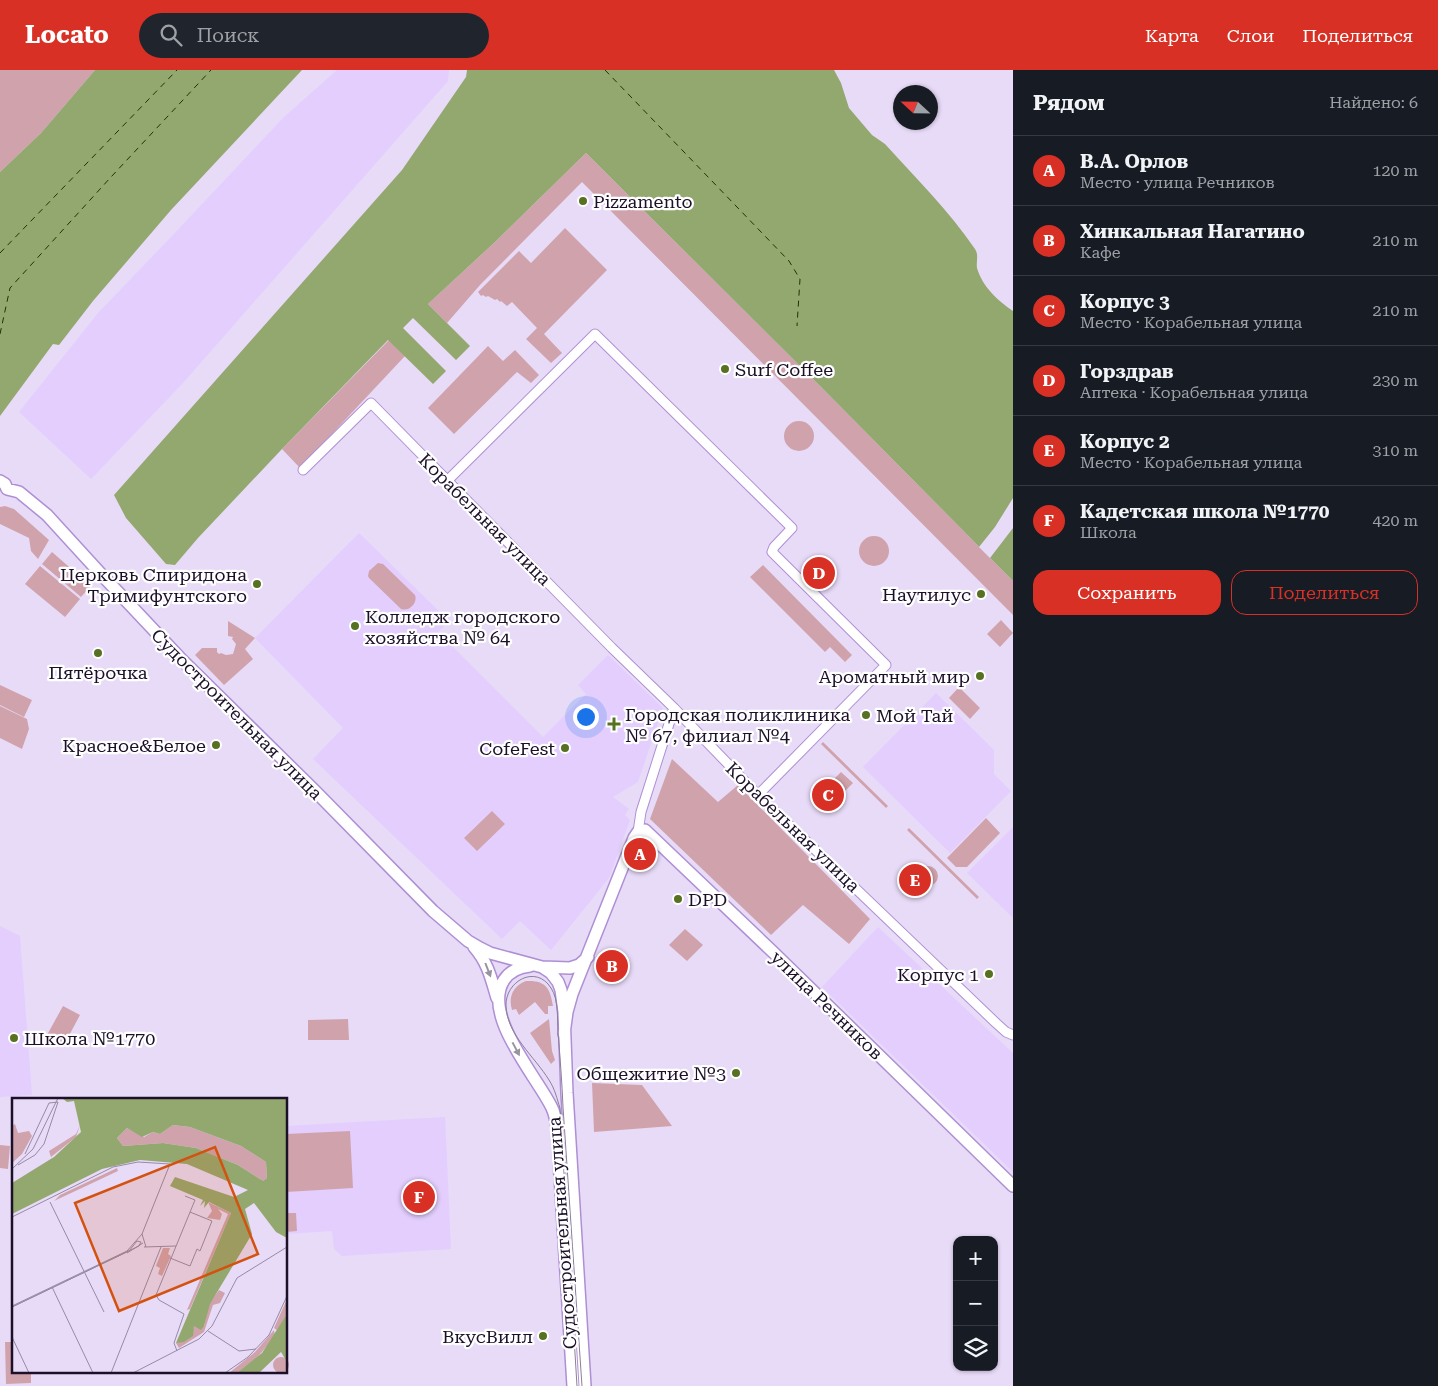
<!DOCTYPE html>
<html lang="ru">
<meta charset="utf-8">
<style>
body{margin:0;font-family:"Roboto Serif",serif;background:#20242c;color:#f1f3f6}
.controls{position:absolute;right:15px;bottom:15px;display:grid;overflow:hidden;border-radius:10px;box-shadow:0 1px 4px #0004}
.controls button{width:45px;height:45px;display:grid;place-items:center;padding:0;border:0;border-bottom:1px solid #363941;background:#171b24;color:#f1f3f6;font:25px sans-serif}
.compass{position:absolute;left:893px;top:15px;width:45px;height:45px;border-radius:50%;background:#171b24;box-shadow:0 1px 4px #0004;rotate:292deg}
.you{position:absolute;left:585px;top:646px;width:18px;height:18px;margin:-12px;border:4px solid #fff;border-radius:50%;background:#1a73e8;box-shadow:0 0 0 8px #1a73e833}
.badge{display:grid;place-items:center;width:32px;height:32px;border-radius:50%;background:#d93025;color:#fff;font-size:16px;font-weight:700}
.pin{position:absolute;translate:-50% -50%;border:2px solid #fff;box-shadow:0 1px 5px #0006}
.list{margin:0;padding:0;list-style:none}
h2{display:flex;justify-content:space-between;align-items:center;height:65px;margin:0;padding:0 20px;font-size:21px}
h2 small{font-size:16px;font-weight:400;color:#9ea1a6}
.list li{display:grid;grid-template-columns:32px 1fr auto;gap:15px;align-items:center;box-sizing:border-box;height:70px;padding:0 20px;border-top:1px solid #363941}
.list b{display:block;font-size:19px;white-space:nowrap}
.list p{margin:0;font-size:16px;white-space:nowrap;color:#9ea1a6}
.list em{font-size:16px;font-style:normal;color:#9ea1a6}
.actions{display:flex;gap:10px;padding:15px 20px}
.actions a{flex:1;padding:11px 0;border:1px solid #d93025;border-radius:15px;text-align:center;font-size:18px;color:#d93025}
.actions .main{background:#d93025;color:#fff}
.icon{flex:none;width:28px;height:28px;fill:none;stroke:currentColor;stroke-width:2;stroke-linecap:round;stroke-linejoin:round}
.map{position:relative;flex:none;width:1013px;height:1316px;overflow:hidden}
header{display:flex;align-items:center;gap:30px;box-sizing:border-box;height:70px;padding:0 25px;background:#d93025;color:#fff}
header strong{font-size:24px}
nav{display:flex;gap:28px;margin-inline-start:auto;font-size:18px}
.search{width:350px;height:45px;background:#20242c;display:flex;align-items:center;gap:12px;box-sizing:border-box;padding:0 18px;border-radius:28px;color:#9ea1a6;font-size:19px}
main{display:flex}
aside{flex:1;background:#171b24}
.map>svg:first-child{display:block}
</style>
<header>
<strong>Locato</strong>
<div class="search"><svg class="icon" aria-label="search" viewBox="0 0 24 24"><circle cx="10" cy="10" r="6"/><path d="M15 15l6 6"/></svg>Поиск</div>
<nav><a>Карта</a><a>Слои</a><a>Поделиться</a></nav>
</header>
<main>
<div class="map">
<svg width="1013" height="1316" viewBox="0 0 1013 1316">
<rect width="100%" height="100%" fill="#e8dbf8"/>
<path fill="#e3cefd" d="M 337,0 L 449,0 L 448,11 L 183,313 L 91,409 L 19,342 L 98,243 L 171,167 L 284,47 Z
M 359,463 L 449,551 L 438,562 L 543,667 L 586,624 L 578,615 L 608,585 L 663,638 L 638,712 L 613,727 L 629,739 L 625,745 L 630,750 L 609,808 L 551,880 L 520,851 L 502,869 L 313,689 L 343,658 L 255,568 Z
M 936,623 L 994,680 L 994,704 L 1011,721 L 950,783 L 863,697 Z
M 1013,757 L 1013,848 L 967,803 Z
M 0,856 L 20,866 L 32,1025 L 0,1027 Z
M 878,857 L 1013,983 L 1013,1102 L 822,917 Z
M 445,1047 L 451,1179 L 342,1186 L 334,1179 L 332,1161 L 286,1164 L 286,1056 Z"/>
<path fill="#d0a3ac" d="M 0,0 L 95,0 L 41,63 L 0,102 Z
M 586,83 L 819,315 L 1013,511 L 1013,545 L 582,112 L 480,215 L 447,253 L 428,234 L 495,172 Z
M 565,158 L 607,200 L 544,264 L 562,283 L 551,293 L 526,269 L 537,258 L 512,232 L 507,236 L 501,231 L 500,232 L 497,229 L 495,230 L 488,226 L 486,227 L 483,225 L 481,226 L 478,222 L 519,181 L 531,193 Z
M 389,270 L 405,286 L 300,398 L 282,379 Z
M 488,276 L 503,291 L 515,280 L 539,305 L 531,313 L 517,302 L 454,364 L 428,338 Z
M784 366a15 15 0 1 1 30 0a15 15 0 1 1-30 0Z
M 5,436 L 14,439 L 49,470 L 38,489 L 31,481 L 29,468 L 0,454 L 0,437 Z
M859 481a15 15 0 1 1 30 0a15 15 0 1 1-30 0Z
M 52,482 L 91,516 L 81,527 L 42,494 Z
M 378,493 L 383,494 L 415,525 C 418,533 409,542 401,539 L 369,508 L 368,506 L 369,501 Z
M 763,495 L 852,585 L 845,592 L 830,577 L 825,582 L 750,507 Z
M 40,496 L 80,529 L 65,547 L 25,514 Z
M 1001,550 L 1013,563 L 1000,577 L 987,564 Z
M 228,551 L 255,568 L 245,579 L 253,589 L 224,615 L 195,585 L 202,578 L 217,578 L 217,582 L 219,584 L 221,583 L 226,585 L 233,584 L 236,574 L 232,569 L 233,567 L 228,566 Z
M 0,615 L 32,630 L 24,647 L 0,635 Z
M 959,617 L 980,638 L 970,649 L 949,628 Z
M 0,636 L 27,649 L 29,659 L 22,679 L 0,668 Z
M 823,672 L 888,736 L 886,738 L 821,674 Z
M 672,689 L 718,732 L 738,715 L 870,849 L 849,874 L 803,835 L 771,865 L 650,749 Z
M 841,702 L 853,713 L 838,728 L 826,717 Z
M 492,741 L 505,754 L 477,781 L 464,768 Z
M 986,748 L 1000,763 L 967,797 L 956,797 L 947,788 Z
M 909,758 L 979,827 L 977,829 L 907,760 Z
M918 806a10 10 0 1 1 20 0a10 10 0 1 1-20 0Z
M 685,859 L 703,875 L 687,891 L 669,875 Z
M 526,911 C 546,910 550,918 553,936 L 548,936 L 548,944 L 545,944 L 535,932 L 519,945 L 516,939 L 512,940 C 508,927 513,916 526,911 Z
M 63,936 L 80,945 L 64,975 L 47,965 Z
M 348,949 L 349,970 L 308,970 L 308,950 Z
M 549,949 L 552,981 L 555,990 L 551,994 L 530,963 Z
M 592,1013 L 642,1015 L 672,1056 L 594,1062 Z
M 350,1061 L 353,1118 L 286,1122 L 286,1064 Z
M 0,1075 L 10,1076 L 8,1099 L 0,1098 Z
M 286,1143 L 296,1143 L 297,1161 L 286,1162 Z
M 5,1272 L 14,1272 L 14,1302 L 31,1302 L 31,1313 L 6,1314 Z"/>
<path fill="#93a86f" d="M 95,0 L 302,0 L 171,140 L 93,231 L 59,275 L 53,274 L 0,346 L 0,102 L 41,63 Z
M 467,0 L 834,0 L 841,13 L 849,38 L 872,65 L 885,74 C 916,108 949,141 975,179 C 979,185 976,191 977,198 C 982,216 998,231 1013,241 L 1013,511 L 819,315 L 586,83 L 495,172 L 428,234 L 470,276 L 456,290 L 413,248 L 403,258 L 446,301 L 433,314 L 388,270 L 282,379 L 198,468 L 175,495 L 166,494 L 126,448 L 114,425 L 402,100 L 466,7 Z"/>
<path fill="#e8dbf8" d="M 1013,428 L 1013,458 L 990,488 L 979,477 L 995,457 Z"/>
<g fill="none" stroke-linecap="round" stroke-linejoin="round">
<path stroke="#233004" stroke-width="1" stroke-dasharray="6 5" stroke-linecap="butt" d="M 605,0 L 789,191 L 800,209 L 797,256
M 0,183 L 177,0
M 0,264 L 10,218 L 111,107 L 211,0"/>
<defs>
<path id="minor" d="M 303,400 L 371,333 L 612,578 L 674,638 L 758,725 L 996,953 L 1006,962 L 1013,965
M 447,411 L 595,264 L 792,458 L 774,477 L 772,482 L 886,595 L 758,725
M 638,762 L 641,742 L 674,638"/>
<path id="tertiary" d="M 0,411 L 5,414 L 7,419 L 19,422 L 47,445 L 100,503 L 182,590 L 315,721 L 433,841 L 468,871 L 480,878 L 490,883 L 542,897 L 570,898 L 579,895 L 588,887
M 474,877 C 488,893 491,908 497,928
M 530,896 C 519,897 510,901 504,910 C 481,945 538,1008 552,1038 C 555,1044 556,1051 557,1057 L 573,1316
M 542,897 L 551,903 L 558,912 L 561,920 L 564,942 L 567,1023 L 585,1316
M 564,964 L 567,942 L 572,924 L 634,768 L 638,762 L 645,760 L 774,883 L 1013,1116"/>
</defs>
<use href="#minor" stroke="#af8fd4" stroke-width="11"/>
<use href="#tertiary" stroke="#af8fd4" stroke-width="14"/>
<use href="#minor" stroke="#fff" stroke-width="9"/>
<use href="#tertiary" stroke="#fff" stroke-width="11"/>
<path stroke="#8b7f9a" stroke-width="1" d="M 577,1316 L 560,1038 C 557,1029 555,1019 549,1010 C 535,987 507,965 506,936 C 505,911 536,894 551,918 C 559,930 557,948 558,962 C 560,987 562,1012 563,1037 C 569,1130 576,1223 582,1316"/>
</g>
<defs><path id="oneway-solid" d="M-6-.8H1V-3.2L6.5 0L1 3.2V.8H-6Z" transform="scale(1.25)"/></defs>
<g fill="#99939f">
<use href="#oneway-solid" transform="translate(488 900) rotate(69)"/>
<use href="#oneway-solid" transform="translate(516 979) rotate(62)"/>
</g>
<g fill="#577021" stroke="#fff" stroke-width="2">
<circle cx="583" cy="131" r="5"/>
<circle cx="725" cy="299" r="5"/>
<circle cx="257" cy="514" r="5"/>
<circle cx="981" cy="524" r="5"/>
<circle cx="355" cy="556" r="5"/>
<circle cx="98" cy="583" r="5"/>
<circle cx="980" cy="606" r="5"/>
<circle cx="866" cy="645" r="5"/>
<path d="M611.5 646.5h5v5h5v5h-5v5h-5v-5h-5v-5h5z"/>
<circle cx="216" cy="675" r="5"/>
<circle cx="565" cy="678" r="5"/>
<circle cx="678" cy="829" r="5"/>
<circle cx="989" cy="904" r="5"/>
<circle cx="14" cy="968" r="5"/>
<circle cx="736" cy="1003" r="5"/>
<circle cx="543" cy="1266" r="5"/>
</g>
<g text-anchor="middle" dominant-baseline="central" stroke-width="4.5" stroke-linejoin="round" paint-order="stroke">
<g font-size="18" fill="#1c1029" stroke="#fff" text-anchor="end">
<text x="593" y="131" text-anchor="start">Pizzamento</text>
<text x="735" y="299" text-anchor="start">Surf Coffee</text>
<text x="247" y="504">Церковь Спиридона<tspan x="247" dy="21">Тримифунтского</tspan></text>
<text x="971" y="524">Наутилус</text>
<text x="365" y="546" text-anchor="start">Колледж городского<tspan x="365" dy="21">хозяйства № 64</tspan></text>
<text x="98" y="602" text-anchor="middle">Пятёрочка</text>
<text x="970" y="606">Ароматный мир</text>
<text x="625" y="644" text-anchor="start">Городская поликлиника<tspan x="625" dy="21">№ 67, филиал №4</tspan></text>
<text x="876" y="645" text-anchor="start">Мой Тай</text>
<text x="206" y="675">Красное&amp;Белое</text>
<text x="555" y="678">CofeFest</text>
<text x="688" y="829" text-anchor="start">DPD</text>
<text x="979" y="904">Корпус 1</text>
<text x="24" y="968" text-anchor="start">Школа №1770</text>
<text x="726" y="1003">Общежитие №3</text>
<text x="533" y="1266">ВкусВилл</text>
</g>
<g font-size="18" fill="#1c1029" stroke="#fff">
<text transform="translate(485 449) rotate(45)">Корабельная улица</text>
<text transform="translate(237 644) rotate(45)">Судостроительная улица</text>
<text transform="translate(793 757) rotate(44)">Корабельная улица</text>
<text transform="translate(827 935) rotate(44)">улица Речников</text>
<text transform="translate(562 1163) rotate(-94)">Судостроительная улица</text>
</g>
</g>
<g transform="translate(12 1028)">
<rect width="275" height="275" fill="#e8dbf8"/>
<path d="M 3,26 L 6,35 L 17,33 L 20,38 L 10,56 L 0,65 L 0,28 ZM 68,27 L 64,39 L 39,59 L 37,53 L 64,36 ZM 161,27 L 178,29 L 229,48 L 254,64 L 255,80 L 251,83 L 226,67 L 184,50 L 151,45 L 111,48 L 105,40 L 115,30 L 132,39 L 141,34 L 148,36 ZM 105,70 L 106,73 L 42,103 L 48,97 ZM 196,104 L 219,115 L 178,211 L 175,212 L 216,116 L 206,111 L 210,116 L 208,122 L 195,120 L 200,113 ZM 151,150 L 158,150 L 156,156 L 159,158 L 150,178 L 146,176 L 148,170 L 144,168 ZM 207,192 L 213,195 L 208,205 L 201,207 L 192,234 L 167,250 L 164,245 L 179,239 L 182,228 L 192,228 L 197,206 ZM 275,201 L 275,216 L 266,233 L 262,230 ZM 262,232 L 263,238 L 244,261 L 225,275 L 217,275 L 243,254 ZM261 267a8 8 0 1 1 16 0a8 8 0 1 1-16 0Z" fill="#d0a3ac"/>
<path d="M 50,0 L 275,0 L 275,140 L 264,134 L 242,105 L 233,111 L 240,136 L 198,206 L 192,228 L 189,232 L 182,228 L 181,238 L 172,244 L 164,245 L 219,115 L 197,104 L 192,110 L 193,103 L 188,108 L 191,102 L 158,88 L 163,79 L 222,99 L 236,92 L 175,66 L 128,62 L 90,71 L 0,116 L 0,85 L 42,59 L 69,34 L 62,3 L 55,4 ZM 161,27 L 178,29 L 229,48 L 254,64 L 255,80 L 251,83 L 226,67 L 184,50 L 151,45 L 111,48 L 105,40 L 115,30 L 130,39 L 141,34 L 148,36 ZM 275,216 L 275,264 L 269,254 L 247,275 L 225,275 L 250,255 Z" fill="#93a86f" fill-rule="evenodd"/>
<path fill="none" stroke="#93a86f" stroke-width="2.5" d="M 0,90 L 13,94 L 40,82 L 86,51 L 112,19 L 182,11 L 237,30 L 273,55 L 265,80 L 258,87 L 180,55 L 167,62 L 180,59 L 229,78 L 238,85 L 238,93M 210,144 L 216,141 L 238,93 L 252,88 L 275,95"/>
<path fill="none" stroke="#968aa5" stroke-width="1" d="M 6,67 L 23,57 L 32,46 L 46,4 L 37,5 L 13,56M 0,71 L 21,51 L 46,0M 38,104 L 92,214M 0,119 L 101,69 L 126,64 L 158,66M 132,149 L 164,148M 134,149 L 130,136 L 158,66M 115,155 L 131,145M 158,160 L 178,168 L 185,151 L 188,153 L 200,123 L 178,114M 40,189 L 81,275M 0,208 L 115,153 L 130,136M 0,209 L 117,153 L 125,143 L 129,144 L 127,148 L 0,209M 196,233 L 227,253 L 244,251M 0,239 L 17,275M 165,253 L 162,245 L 172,216 L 147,202 L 144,197 L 183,102 L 173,98M 99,275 L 149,149M 121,275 L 187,241 L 200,228 L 225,180 L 275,149M 213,275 L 236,259 L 257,237 L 275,198"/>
<path fill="#d4520f" fill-opacity="0.15" stroke="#d4520f" stroke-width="2.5" d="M 203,49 L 246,156 L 107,213 L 63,105 Z"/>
<rect width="275" height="275" fill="none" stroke="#1c1029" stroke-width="2.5"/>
</g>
</svg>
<div class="controls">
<button>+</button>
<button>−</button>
<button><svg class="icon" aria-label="layers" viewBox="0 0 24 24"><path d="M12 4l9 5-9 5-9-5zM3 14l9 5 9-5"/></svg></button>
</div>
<svg class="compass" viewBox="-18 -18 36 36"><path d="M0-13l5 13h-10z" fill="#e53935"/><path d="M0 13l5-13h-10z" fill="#9ea1a6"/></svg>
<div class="you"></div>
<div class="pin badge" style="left:640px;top:784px">A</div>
<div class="pin badge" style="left:612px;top:896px">B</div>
<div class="pin badge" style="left:828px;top:725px">C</div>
<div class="pin badge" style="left:819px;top:503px">D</div>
<div class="pin badge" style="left:915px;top:810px">E</div>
<div class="pin badge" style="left:419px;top:1127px">F</div>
</div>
<aside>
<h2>Рядом<small>Найдено: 6</small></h2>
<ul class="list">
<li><span class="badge">A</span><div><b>В.А. Орлов</b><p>Место · улица Речников</p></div><em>120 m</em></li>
<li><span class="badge">B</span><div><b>Хинкальная Нагатино</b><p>Кафе</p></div><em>210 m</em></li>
<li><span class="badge">C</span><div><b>Корпус 3</b><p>Место · Корабельная улица</p></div><em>210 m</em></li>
<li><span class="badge">D</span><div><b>Горздрав</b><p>Аптека · Корабельная улица</p></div><em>230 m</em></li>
<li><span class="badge">E</span><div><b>Корпус 2</b><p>Место · Корабельная улица</p></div><em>310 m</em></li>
<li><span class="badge">F</span><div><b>Кадетская школа №1770</b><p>Школа</p></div><em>420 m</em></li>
</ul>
<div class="actions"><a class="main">Сохранить</a><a>Поделиться</a></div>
</aside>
</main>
